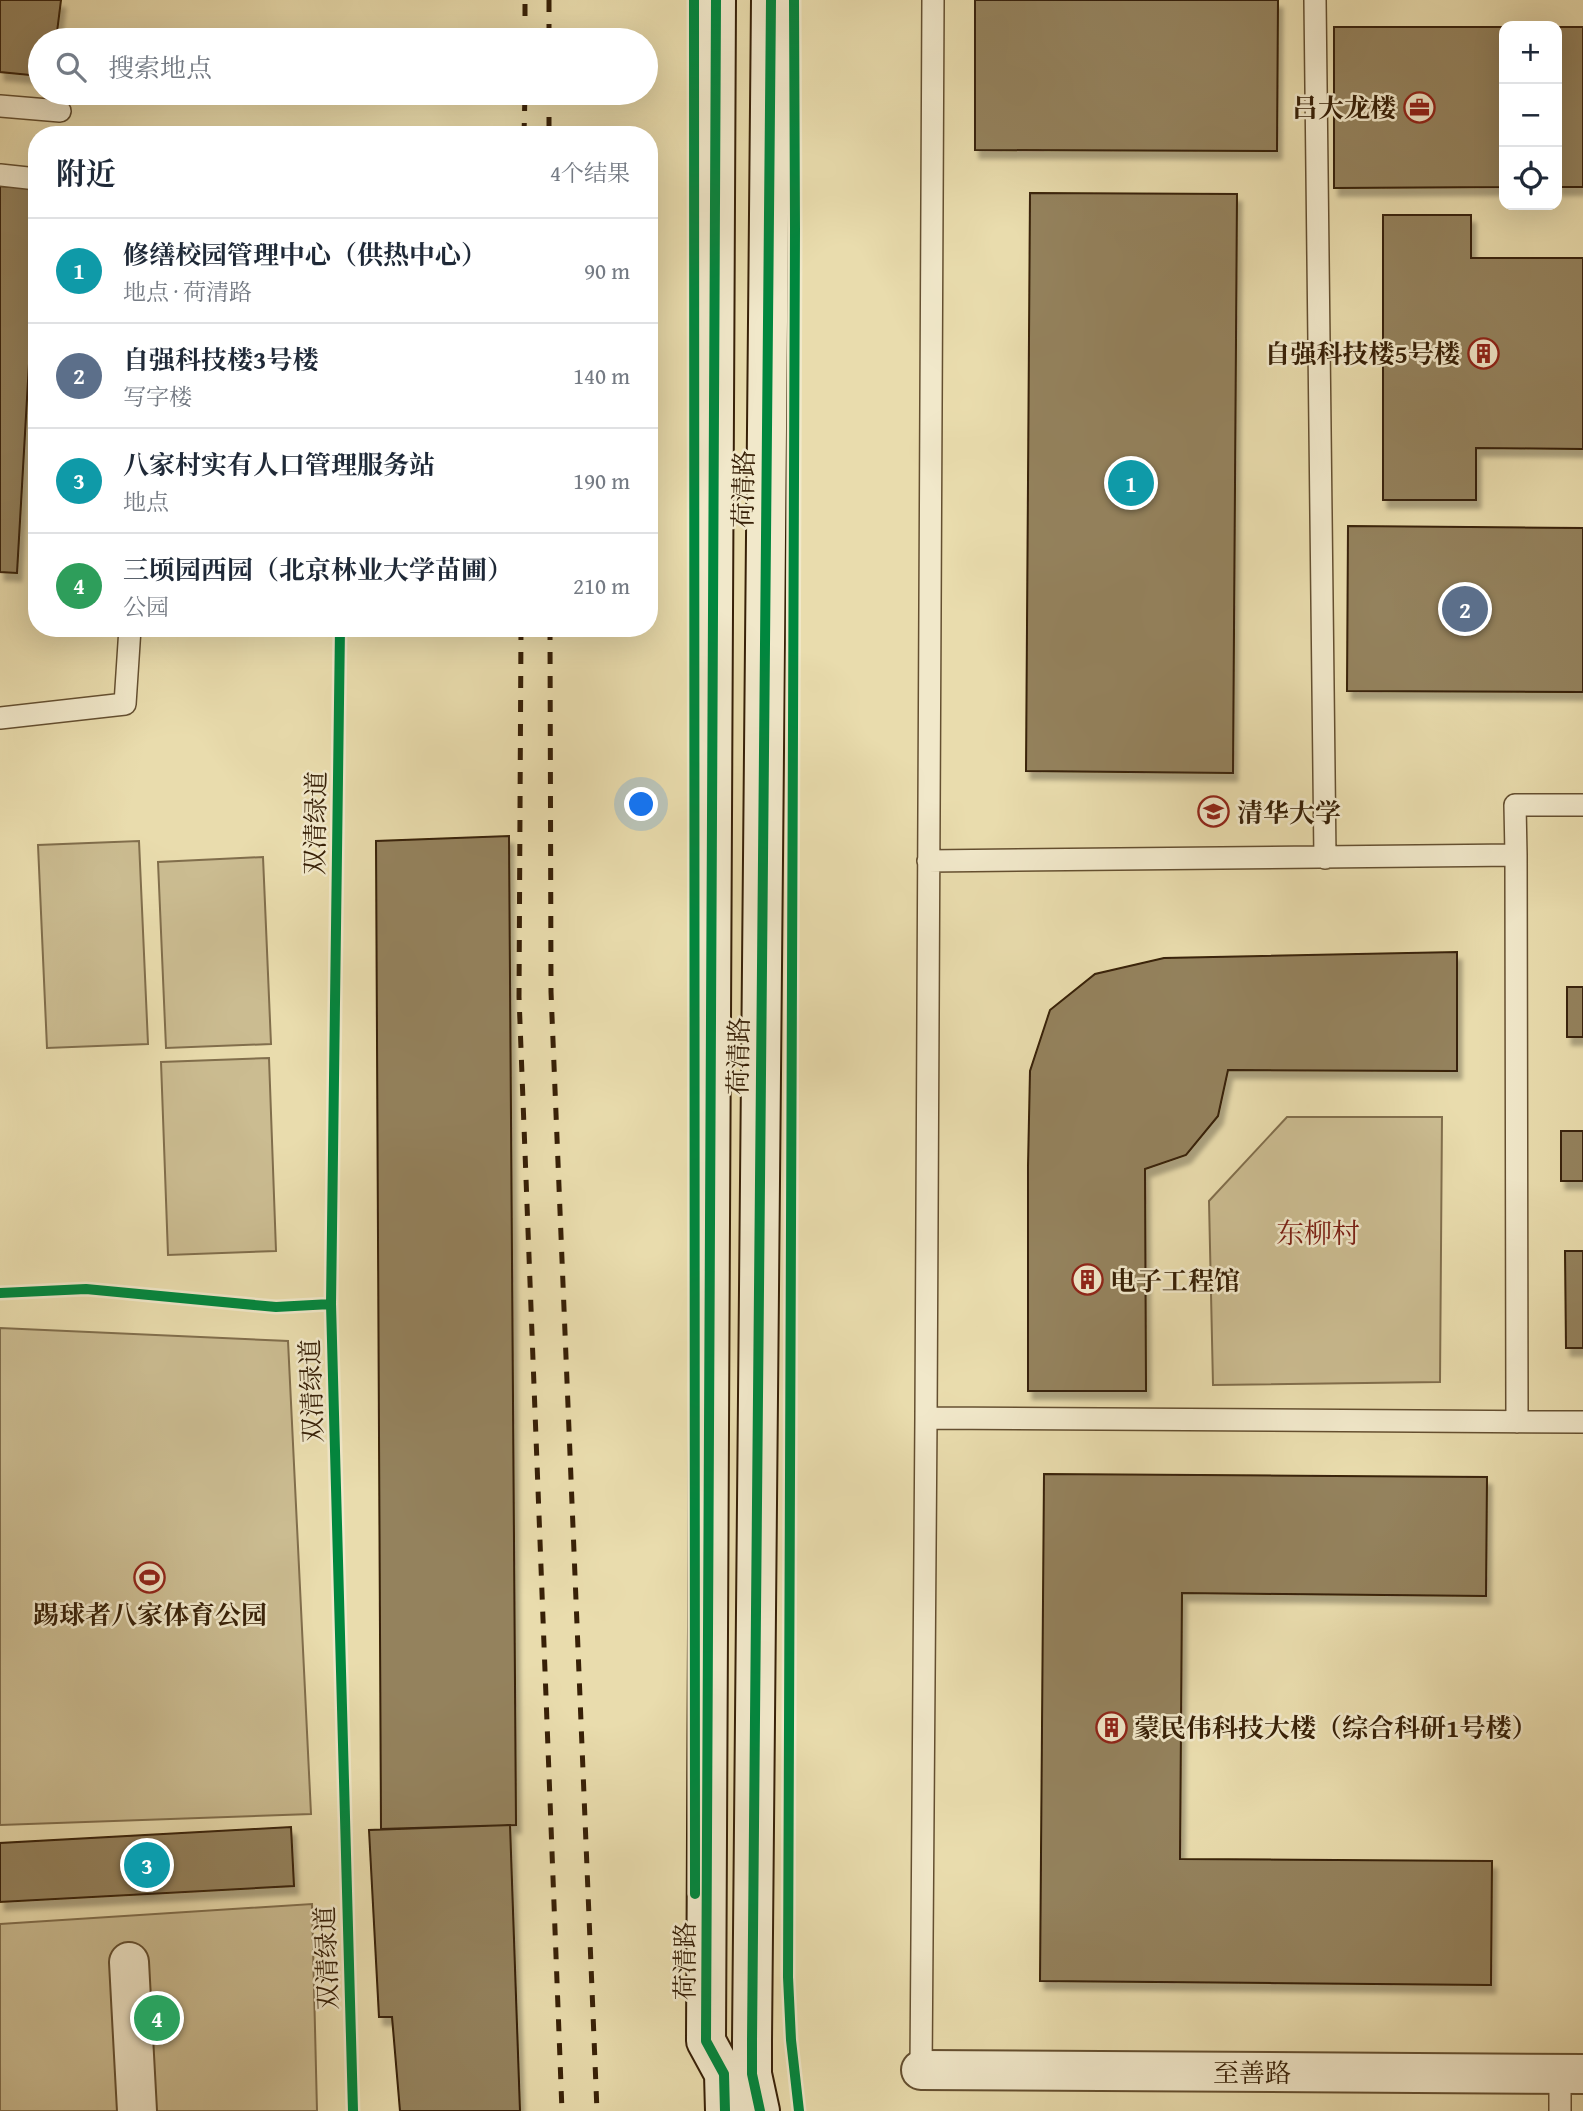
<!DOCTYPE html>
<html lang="zh">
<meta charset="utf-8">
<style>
body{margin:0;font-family:"Gentium Book Plus","Noto Serif SC",serif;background:#f6f6f7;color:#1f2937}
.controls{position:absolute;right:21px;top:21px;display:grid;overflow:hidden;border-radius:14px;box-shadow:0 7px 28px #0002}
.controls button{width:63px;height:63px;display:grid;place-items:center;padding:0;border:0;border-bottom:2px solid #e0e1e3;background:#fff;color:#1f2937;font:35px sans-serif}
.you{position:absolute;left:642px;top:805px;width:24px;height:24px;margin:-18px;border:5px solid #fff;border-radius:50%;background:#1a73e8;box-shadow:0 0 0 10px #1a73e833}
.badge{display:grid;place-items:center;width:46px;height:46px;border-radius:50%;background:#7c3aed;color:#fff;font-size:23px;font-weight:700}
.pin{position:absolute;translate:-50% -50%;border:4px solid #fff;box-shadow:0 2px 7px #0006}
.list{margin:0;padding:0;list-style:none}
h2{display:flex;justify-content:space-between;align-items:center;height:91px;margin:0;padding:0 28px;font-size:30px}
h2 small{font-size:23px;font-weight:400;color:#747a83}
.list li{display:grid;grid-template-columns:46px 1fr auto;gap:21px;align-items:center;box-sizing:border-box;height:105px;padding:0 28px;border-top:2px solid #e0e1e3}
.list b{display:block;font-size:26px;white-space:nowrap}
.list p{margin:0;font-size:23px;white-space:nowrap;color:#747a83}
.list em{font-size:23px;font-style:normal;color:#747a83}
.icon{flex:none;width:38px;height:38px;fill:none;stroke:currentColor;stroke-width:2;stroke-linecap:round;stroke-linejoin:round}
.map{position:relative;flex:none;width:1583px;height:2111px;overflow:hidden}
.search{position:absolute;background:#fff;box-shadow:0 7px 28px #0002;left:28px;top:28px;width:630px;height:77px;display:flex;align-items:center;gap:18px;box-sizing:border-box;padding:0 24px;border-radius:38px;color:#747a83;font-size:26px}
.panel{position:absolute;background:#fff;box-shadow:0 7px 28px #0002;left:28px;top:126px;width:630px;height:511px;border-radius:28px}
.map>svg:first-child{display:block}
</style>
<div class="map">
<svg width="1583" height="2111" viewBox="0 0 1583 2111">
<defs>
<filter id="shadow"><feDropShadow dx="4.5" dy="8" stdDeviation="2" flood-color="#0004"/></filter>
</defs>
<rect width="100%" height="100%" fill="#e9dcad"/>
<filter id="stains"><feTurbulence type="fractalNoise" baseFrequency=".00286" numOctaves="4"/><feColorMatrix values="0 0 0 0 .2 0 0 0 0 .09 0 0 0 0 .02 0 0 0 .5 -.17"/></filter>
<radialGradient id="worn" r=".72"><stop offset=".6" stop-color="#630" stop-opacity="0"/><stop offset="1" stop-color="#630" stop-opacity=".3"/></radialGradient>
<path fill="#cbbc91" stroke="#816e4c" stroke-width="2" d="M 139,841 L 148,1044 L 47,1048 L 38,845 Z
M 263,857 L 271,1044 L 166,1048 L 158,862 Z
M 269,1058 L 276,1251 L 168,1255 L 161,1062 Z
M 1287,1117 L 1442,1117 L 1440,1382 L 1213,1385 L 1209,1201 Z
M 0,1328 L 288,1341 L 311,1814 L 0,1825 Z
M 312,1904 L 317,2111 L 0,2111 L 0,1924 Z"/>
<path fill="#94825d" stroke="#372007" stroke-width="2" filter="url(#shadow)" d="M 0,0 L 61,0 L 56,40 L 40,40 L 40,76 L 0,72 Z
M 975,0 L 1278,0 L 1277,151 L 975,150 Z
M 1334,27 L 1504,27 L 1504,187 L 1334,188 Z
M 1557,27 L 1583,27 L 1583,187 L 1557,187 Z
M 0,186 L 37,188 L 37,224 L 17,573 L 0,572 Z
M 1030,193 L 1237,194 L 1233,773 L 1026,771 Z
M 1383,215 L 1471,215 L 1471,258 L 1583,258 L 1583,449 L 1476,448 L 1476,500 L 1383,500 Z
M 1348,526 L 1583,528 L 1583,692 L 1347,691 Z
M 509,836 L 516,1825 L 381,1829 L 376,841 Z
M 1457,952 L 1457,1071 L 1228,1070 L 1218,1116 L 1186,1155 L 1145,1169 L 1146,1391 L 1028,1391 L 1028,1166 L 1030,1071 L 1050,1010 L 1095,974 L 1164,958 Z
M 1567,987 L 1583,987 L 1583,1037 L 1567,1037 Z
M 1561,1131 L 1583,1131 L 1583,1181 L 1561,1181 Z
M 1565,1251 L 1583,1251 L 1583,1348 L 1566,1348 Z
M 1044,1474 L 1487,1477 L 1486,1596 L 1182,1593 L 1180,1859 L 1492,1861 L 1491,1985 L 1040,1981 Z
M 510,1825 L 520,2111 L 400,2111 L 392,2017 L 379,2017 L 369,1830 Z
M 291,1827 L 294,1886 L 0,1902 L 0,1843 Z"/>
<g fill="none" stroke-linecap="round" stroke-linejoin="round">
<defs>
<path id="lane" d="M 1315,0 L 1325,858
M 0,106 L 60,111
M 0,175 L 37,179
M 0,718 L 125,704 L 130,628
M 1516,855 L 1515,805 L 1583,805
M 928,861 L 1516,855 L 1517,1422
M 926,1418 L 1583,1422
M 921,2070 L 926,1418 L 933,0
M 1560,2111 L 1560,2074"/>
<path id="street" d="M 129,1962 L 137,2111
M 921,2070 L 1583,2074"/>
<path id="secondary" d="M 716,0 L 706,2041 L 724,2074 L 725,2111
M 760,2111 L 752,2074 L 752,2041 L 771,0"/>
</defs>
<use href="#lane" stroke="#644f30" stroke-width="24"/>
<use href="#street" stroke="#644f30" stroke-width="42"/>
<use href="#secondary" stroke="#372007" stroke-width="42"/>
<use href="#lane" stroke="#f1e8ca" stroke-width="21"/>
<use href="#street" stroke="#f1e8ca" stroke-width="38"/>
<use href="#secondary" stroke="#f1e8ca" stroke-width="38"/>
<path stroke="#372007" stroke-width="5" stroke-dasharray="12 12" stroke-linecap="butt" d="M 549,0 L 549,40
M 525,40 L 525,0
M 549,93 L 549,135
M 524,135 L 525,93
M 521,628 L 519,997 L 562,2111
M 550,628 L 551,992 L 597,2111"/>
<defs>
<path id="cycleway" d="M 694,0 L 695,1894
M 716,0 L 706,2041 L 724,2074 L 725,2111
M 794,0 L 795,228 L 788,1977 L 791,2040 L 799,2111
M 340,628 L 331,1304 L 353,2111
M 0,1293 L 86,1289 L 276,1307 L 331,1304
M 760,2111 L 752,2074 L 752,2041 L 771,0"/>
</defs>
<use href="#cycleway" stroke="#f1e8ca" stroke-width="15"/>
<use href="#cycleway" stroke="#00873e" stroke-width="10"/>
</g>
<defs>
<symbol id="office-ring" viewBox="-11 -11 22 22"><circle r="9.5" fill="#f1e8ca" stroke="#8f2418" stroke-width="1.5"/><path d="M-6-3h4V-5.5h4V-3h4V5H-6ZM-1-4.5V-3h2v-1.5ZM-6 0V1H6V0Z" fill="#8f2418"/></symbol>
<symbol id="building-ring" viewBox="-11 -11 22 22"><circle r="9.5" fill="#f1e8ca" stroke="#8f2418" stroke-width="1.5"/><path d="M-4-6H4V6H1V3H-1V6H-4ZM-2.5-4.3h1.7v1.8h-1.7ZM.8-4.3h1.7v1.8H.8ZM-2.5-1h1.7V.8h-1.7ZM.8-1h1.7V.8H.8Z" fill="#8f2418"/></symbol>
<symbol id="university-ring" viewBox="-11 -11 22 22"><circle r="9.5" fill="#f1e8ca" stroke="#8f2418" stroke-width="1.5"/><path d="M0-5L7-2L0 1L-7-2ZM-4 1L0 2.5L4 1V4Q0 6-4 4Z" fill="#8f2418"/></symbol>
<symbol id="stadium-ring" viewBox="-11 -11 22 22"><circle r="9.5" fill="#f1e8ca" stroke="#8f2418" stroke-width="1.5"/><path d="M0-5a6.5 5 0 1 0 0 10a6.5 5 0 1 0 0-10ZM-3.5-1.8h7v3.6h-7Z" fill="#8f2418"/></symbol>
</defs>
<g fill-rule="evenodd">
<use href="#office-ring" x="1402" y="90" width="35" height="35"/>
<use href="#building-ring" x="1466" y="336" width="35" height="35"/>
<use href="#university-ring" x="1196" y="794" width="35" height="35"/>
<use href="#building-ring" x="1070" y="1262" width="35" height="35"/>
<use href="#stadium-ring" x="132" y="1560" width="35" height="35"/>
<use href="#building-ring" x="1094" y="1710" width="35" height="35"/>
</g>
<g text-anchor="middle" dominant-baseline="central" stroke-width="5" stroke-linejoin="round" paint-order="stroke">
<g font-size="26" font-weight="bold" fill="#372007" stroke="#f1e8ca" text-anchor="start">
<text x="1396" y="107" text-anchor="end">吕大龙楼</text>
<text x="1460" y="353" text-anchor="end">自强科技楼5号楼</text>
<text x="1237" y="812">清华大学</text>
<text x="1110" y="1280">电子工程馆</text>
<text x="150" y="1614" text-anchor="middle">踢球者八家体育公园</text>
<text x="1134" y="1727">蒙民伟科技大楼（综合科研1号楼）</text>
</g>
<g font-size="26" fill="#372007" stroke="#f1e8ca">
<text transform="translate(743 489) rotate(-89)">荷清路</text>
<text transform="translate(315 823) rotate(-89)">双清绿道</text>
<text transform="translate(738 1056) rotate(-89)">荷清路</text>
<text transform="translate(311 1391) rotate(-92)">双清绿道</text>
<text transform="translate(326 1958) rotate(-92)">双清绿道</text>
<text transform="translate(684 1961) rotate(-90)">荷清路</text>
<text x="1252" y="2072">至善路</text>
</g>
<g font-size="28" fill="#7a1f14" stroke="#f1e8ca">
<text x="1318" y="1232">东柳村</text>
</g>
</g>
<rect width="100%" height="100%" filter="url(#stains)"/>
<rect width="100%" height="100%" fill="url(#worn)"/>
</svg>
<div class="controls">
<button>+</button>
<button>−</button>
<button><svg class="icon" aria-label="locate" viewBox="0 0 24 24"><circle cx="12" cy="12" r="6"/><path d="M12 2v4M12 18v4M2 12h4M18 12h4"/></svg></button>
</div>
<div class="you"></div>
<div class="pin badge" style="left:1131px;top:483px;background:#0f9aa8">1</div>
<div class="pin badge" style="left:1465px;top:609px;background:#5c6f8a">2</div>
<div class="pin badge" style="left:147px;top:1865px;background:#0f9aa8">3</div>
<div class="pin badge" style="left:157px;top:2018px;background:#2e9e5b">4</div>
<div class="search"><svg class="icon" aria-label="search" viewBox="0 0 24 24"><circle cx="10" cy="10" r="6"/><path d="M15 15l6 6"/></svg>搜索地点</div>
<section class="panel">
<h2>附近<small>4个结果</small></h2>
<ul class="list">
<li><span class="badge" style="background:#0f9aa8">1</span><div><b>修缮校园管理中心（供热中心）</b><p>地点 · 荷清路</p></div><em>90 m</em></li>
<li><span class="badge" style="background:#5c6f8a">2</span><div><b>自强科技楼3号楼</b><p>写字楼</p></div><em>140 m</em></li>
<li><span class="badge" style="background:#0f9aa8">3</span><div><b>八家村实有人口管理服务站</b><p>地点</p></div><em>190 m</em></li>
<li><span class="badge" style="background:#2e9e5b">4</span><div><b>三顷园西园（北京林业大学苗圃）</b><p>公园</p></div><em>210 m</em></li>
</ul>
</section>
</div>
